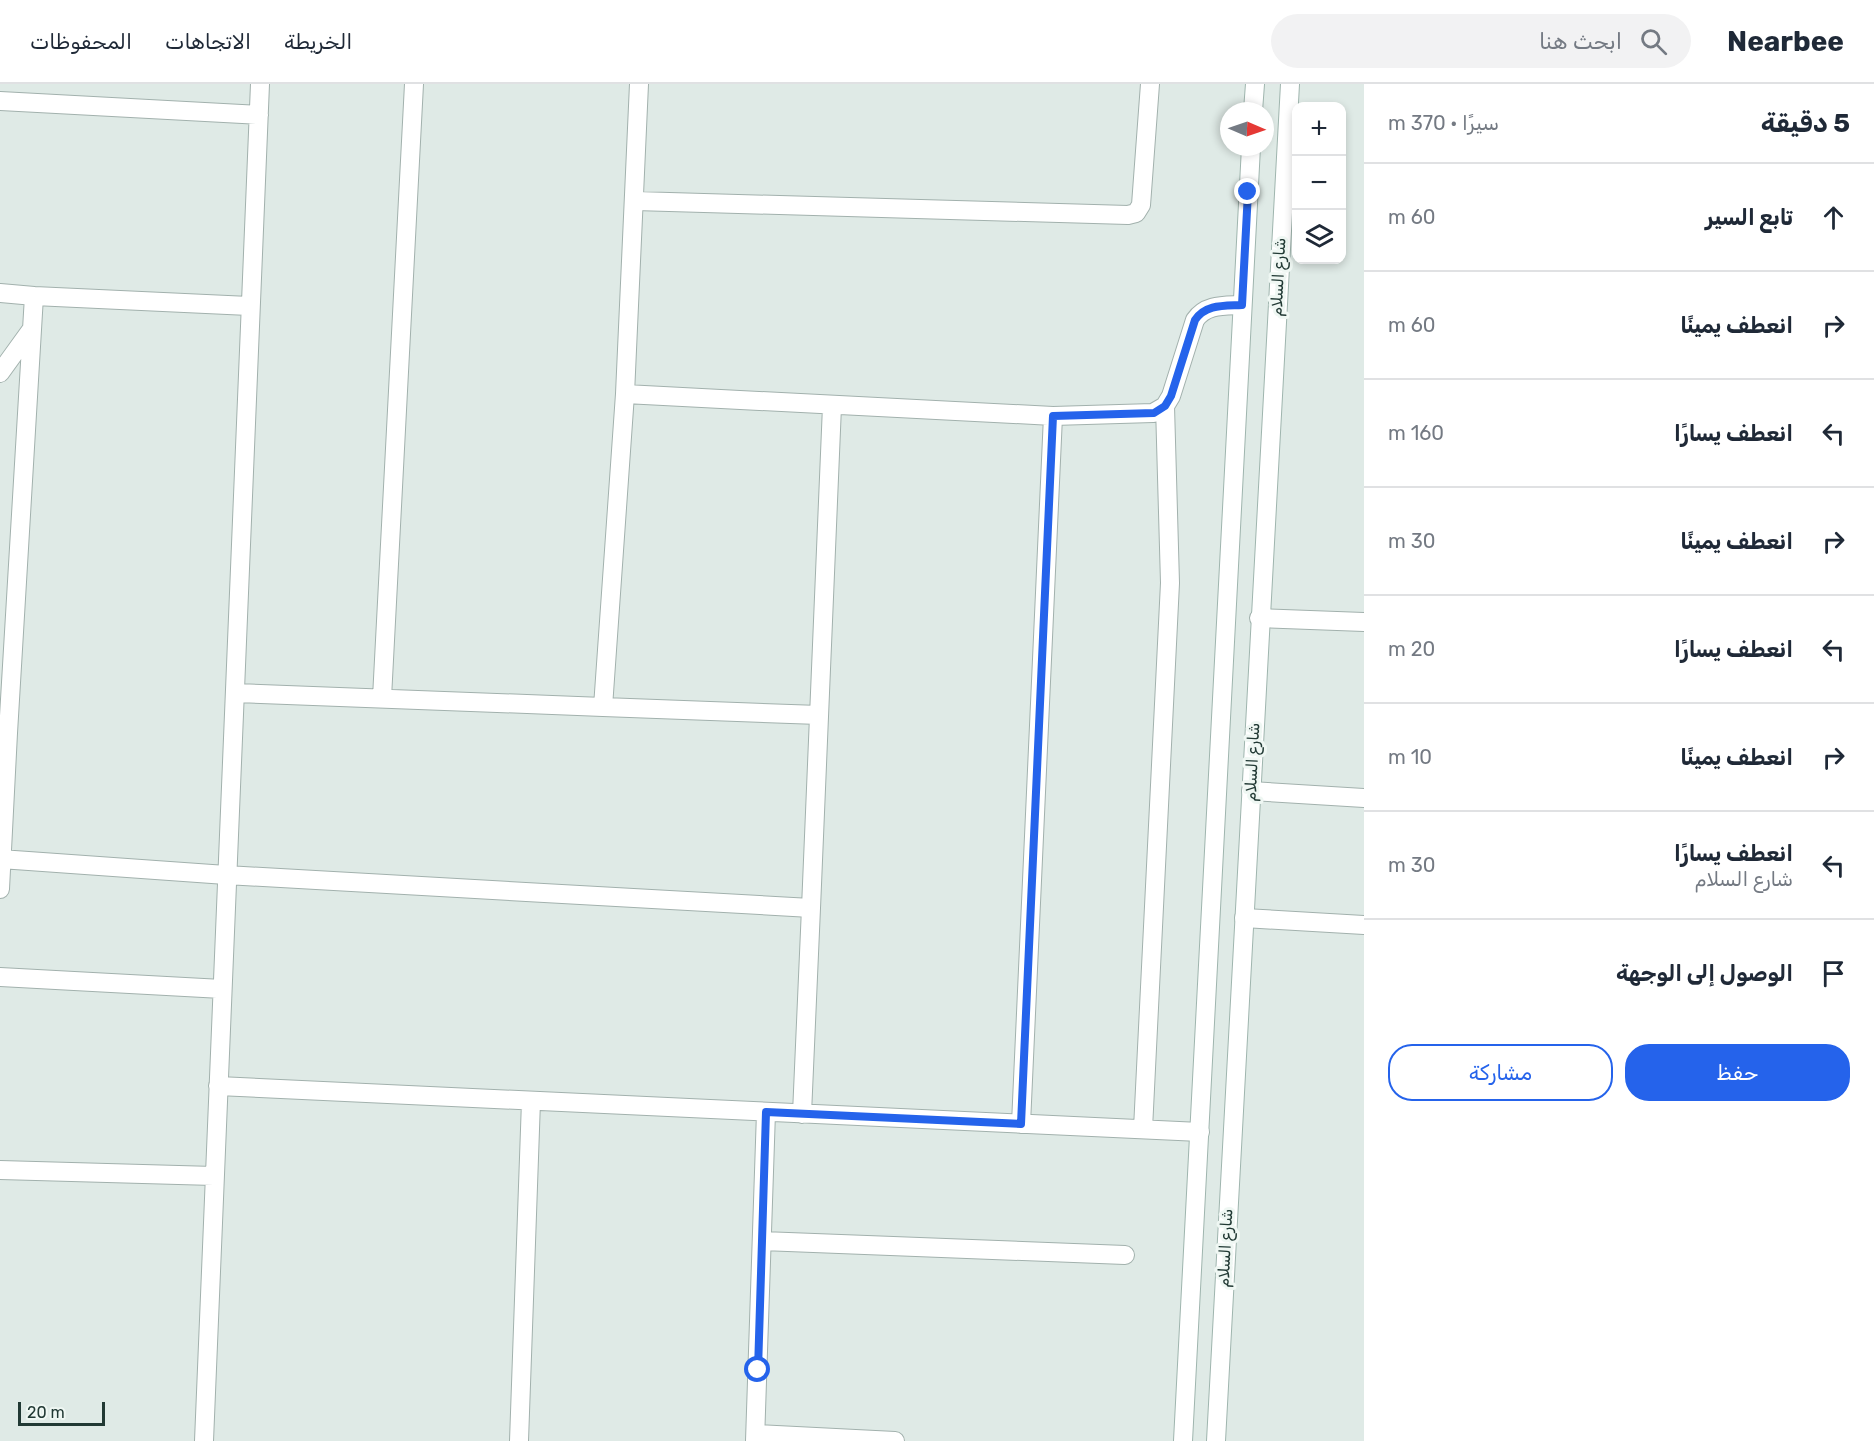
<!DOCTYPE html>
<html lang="ar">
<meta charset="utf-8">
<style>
body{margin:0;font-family:Rubik,"Noto Sans Arabic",sans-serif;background:#f2f2f3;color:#1f2937;direction:rtl}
.controls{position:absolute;right:18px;top:18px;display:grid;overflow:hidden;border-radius:12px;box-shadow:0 3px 9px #0003}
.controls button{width:54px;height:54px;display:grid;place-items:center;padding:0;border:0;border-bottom:2px solid #e0e1e3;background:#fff;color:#1f2937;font:30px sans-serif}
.compass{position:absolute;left:1220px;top:18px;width:54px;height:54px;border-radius:50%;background:#fff;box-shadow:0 3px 9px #0003;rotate:92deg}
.scale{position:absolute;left:18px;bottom:15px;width:87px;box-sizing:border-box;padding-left:6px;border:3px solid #213934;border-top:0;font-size:16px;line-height:21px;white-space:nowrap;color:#213934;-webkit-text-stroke:4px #eff7f3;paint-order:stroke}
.stop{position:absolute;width:18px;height:18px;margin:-14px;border:4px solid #2563eb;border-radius:50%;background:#fff}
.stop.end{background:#2563eb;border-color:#fff;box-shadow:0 2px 6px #0008}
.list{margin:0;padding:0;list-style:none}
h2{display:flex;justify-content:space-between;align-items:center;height:78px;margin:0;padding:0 24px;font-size:26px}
h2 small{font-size:20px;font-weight:400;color:#747a83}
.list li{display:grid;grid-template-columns:39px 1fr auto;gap:18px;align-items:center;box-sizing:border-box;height:108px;padding:0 24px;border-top:2px solid #e0e1e3}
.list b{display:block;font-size:22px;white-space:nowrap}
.list p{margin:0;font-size:20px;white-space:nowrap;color:#747a83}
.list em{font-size:20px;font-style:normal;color:#747a83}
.actions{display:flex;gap:12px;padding:18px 24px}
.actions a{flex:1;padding:14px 0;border:2px solid #2563eb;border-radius:24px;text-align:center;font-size:21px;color:#2563eb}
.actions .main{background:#2563eb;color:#fff}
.icon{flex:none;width:33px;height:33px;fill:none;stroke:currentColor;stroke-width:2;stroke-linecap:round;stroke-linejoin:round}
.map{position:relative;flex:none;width:1364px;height:1357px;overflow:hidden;direction:ltr}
header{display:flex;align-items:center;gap:36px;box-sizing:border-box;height:84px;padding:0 30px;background:#fff;border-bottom:2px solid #e0e1e3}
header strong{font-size:28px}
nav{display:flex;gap:33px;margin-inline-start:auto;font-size:21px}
.search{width:420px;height:54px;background:#f2f2f3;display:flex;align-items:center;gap:15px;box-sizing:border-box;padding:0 21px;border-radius:33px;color:#747a83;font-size:22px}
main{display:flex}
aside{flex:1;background:#fff}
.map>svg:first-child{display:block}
</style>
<header>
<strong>Nearbee</strong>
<div class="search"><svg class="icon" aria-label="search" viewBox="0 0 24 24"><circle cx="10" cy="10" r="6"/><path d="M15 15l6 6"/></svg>ابحث هنا</div>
<nav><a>الخريطة</a><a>الاتجاهات</a><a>المحفوظات</a></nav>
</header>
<main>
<aside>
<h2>5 دقيقة<small>سيرًا · 370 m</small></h2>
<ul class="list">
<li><svg class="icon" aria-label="ahead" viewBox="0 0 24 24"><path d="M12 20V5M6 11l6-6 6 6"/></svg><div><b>تابع السير</b></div><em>60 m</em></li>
<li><svg class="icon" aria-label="right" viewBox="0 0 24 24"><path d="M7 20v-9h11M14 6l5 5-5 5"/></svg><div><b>انعطف يمينًا</b></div><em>60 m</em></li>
<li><svg class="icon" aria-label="left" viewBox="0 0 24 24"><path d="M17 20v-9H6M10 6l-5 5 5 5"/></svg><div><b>انعطف يسارًا</b></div><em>160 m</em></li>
<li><svg class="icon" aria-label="right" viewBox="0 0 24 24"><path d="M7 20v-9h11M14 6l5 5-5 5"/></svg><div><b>انعطف يمينًا</b></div><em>30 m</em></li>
<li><svg class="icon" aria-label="left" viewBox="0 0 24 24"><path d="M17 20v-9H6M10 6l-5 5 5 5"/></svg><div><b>انعطف يسارًا</b></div><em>20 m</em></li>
<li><svg class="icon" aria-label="right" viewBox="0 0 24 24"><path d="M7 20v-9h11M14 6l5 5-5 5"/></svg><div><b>انعطف يمينًا</b></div><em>10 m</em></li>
<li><svg class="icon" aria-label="left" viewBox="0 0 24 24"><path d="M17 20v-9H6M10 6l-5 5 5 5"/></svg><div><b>انعطف يسارًا</b><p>شارع السلام</p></div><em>30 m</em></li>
<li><svg class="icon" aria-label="arrive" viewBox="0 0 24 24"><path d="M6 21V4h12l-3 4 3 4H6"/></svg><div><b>الوصول إلى الوجهة</b></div></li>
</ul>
<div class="actions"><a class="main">حفظ</a><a>مشاركة</a></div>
</aside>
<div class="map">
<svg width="1364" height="1357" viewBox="0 0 1364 1357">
<rect width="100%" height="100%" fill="#dfeae6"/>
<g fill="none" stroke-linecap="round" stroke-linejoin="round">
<defs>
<path id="street" d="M 639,0 L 625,310 L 603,623 L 819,631
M 0,17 L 259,31
M 635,117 L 1128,131 L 1136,129 L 1141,121 L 1150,0
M 0,209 L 34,212
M 0,289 L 31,246
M 625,310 L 1053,332 L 1153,329 L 1165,322 L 1171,312 L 1195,236 C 1206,220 1224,222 1242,221
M 1259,534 L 1364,538
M 237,609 L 603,623
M 382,614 L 414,0
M 0,649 L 8,649 L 0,805
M 8,649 L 34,212 L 249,222
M 1251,707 L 1364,714
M 0,775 L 226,791 L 811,824 L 802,1030
M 811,824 L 832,322
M 1244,834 L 1364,841
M 0,893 L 222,905
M 218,1002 L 1200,1048
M 1021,1040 L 1053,332
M 1143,1045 L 1170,499 L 1165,322
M 0,1086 L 214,1092
M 762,1157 L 1125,1171
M 756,1350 L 895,1357
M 204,1357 L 260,0
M 519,1357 L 531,1017
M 755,1357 L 766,1028"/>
<path id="secondary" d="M 1253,27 L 1255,0
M 1183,1357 L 1251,63
M 1216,1357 L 1290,0"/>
</defs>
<use href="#street" stroke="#a2b1ad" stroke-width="20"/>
<use href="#secondary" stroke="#9fb5ae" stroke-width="20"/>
<use href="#street" stroke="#fff" stroke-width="18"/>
<use href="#secondary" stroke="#fff" stroke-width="18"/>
</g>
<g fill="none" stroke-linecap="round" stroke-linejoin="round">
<path stroke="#2563eb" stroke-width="8" d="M 758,1286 L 766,1028 L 1021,1040 L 1053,332 L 1154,329 L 1165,322 L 1171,312 L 1195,236 C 1206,220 1224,222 1242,221 L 1248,108"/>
</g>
<g text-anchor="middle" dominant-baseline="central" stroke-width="6" stroke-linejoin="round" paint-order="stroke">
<g font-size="16" fill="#213934" stroke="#eff7f3">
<text transform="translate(1278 193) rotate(-87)">شارع السلام</text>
<text transform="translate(1252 678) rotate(-87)">شارع السلام</text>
<text transform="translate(1225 1164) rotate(-87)">شارع السلام</text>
</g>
</g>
</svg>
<div class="controls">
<button>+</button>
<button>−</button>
<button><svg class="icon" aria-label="layers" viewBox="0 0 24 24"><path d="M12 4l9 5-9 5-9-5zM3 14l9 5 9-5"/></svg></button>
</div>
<svg class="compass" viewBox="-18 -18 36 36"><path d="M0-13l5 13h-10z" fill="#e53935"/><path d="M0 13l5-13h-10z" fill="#747a83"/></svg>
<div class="scale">20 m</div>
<div class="stop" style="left:758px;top:1286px"></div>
<div class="stop end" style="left:1248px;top:108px"></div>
</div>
</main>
